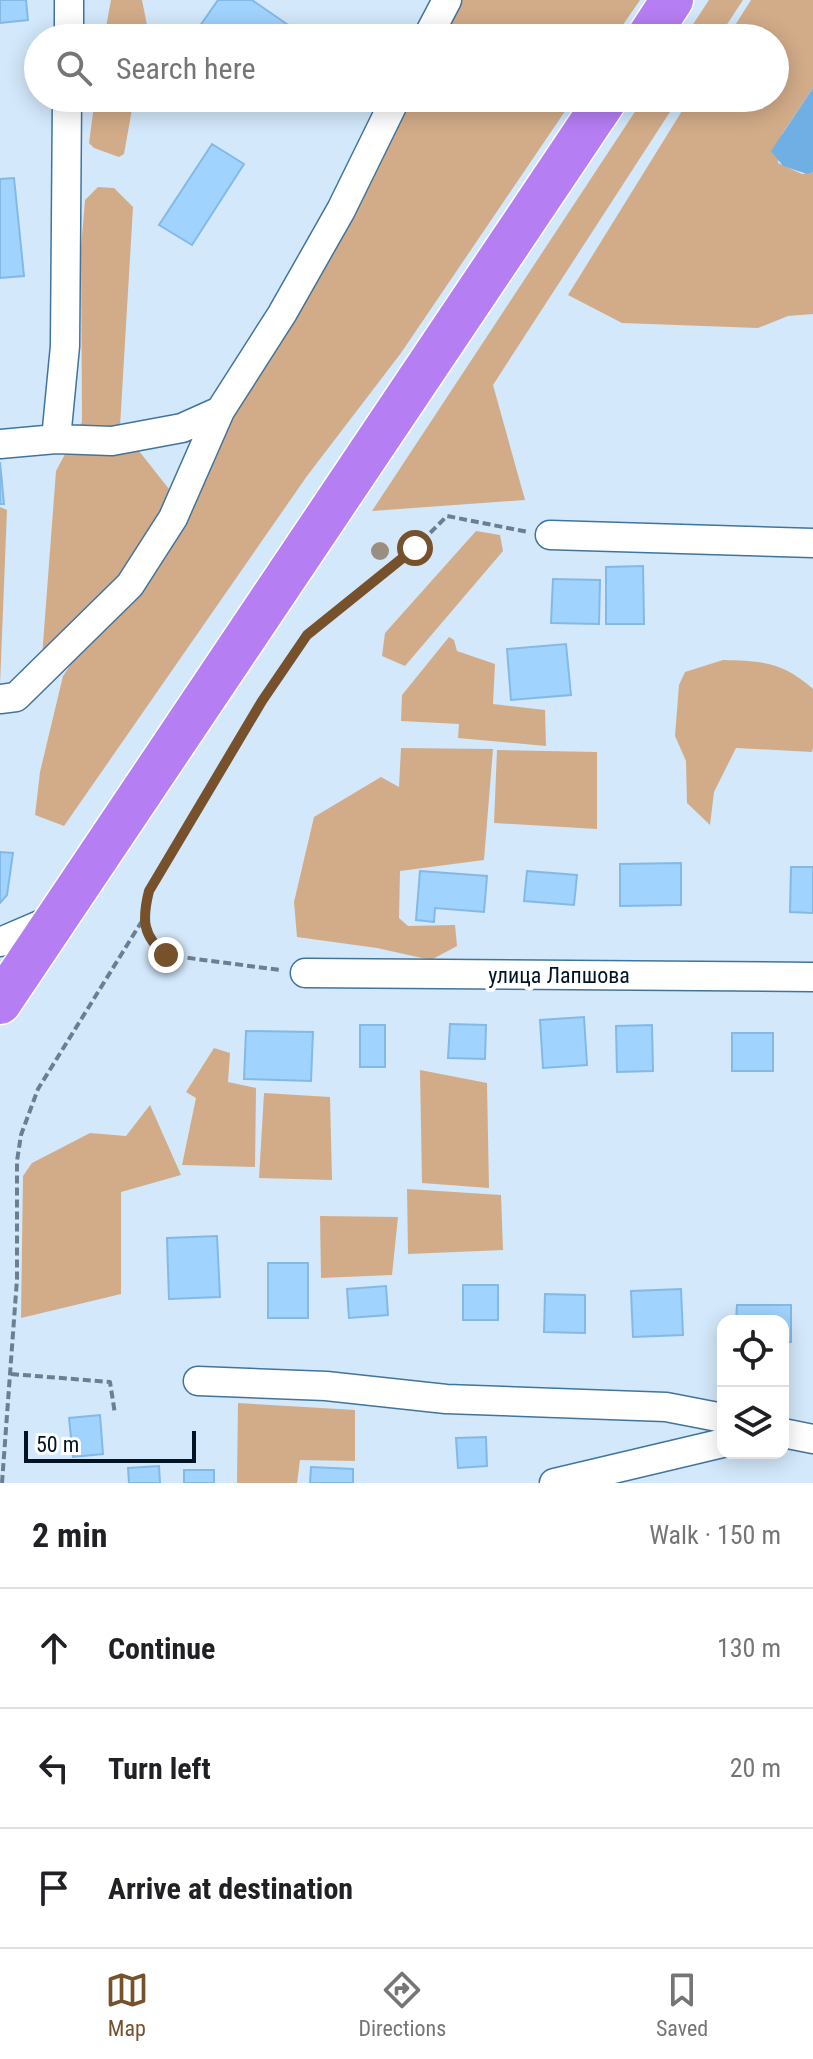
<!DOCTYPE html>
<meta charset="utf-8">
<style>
body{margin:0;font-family:"Roboto Condensed",sans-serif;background:#f6f6f6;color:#202124}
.controls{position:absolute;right:24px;bottom:24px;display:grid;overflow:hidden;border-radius:16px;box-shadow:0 4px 20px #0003}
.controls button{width:72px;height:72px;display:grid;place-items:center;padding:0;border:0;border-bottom:2px solid #e0e0e0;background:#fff;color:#202124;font:40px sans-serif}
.scale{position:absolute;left:24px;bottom:20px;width:172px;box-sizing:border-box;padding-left:8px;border:4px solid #011424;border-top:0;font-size:22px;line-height:28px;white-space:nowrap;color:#011424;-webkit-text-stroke:6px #fff;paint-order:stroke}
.stop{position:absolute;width:24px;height:24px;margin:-18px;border:6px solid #76512c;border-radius:50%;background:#fff}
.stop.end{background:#76512c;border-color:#fff;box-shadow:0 2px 8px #0008}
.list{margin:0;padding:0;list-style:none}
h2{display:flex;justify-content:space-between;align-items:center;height:104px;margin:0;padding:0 32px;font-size:34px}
h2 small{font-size:26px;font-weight:400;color:#757577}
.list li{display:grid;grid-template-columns:52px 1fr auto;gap:24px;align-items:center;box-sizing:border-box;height:120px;padding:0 32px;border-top:2px solid #e0e0e0}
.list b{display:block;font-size:30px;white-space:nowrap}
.list em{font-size:26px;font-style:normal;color:#757577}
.icon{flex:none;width:44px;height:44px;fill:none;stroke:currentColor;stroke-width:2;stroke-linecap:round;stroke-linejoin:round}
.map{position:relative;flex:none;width:813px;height:1483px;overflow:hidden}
.search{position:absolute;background:#fff;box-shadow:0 4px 20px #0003;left:24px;right:24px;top:24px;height:88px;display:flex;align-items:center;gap:20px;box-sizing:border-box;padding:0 28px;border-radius:44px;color:#757577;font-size:30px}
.sheet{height:464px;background:#fff}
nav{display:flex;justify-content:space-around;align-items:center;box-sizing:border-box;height:112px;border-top:2px solid #e0e0e0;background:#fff;font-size:22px;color:#757577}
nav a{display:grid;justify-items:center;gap:4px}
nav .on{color:#76512c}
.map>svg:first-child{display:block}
</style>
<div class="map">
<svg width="813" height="1483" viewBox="0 0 813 1483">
<rect width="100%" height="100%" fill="#d3e8fb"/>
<path fill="#d2ac89" d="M 111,0 L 142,0 L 147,25 L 145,38 L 104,38 Z
M 452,0 L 640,0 L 614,38 L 430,38 Z
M 709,0 L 743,0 L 718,38 L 684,38 Z
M 751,0 L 813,0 L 813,88 L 782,134 L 778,163 L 802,174 L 813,172 L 813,314 L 788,316 L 758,328 L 622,323 L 568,295 L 690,98 L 775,98 L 775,38 L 727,38 Z
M 95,98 L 134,98 L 124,154 L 119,157 L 94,148 L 89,143 Z
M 396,98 L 574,98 L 401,353 L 307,476 L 64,826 L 35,815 L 40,772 L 63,676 L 214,445 Z
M 644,98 L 679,98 L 493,385 L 525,500 L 372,511 Z
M 98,187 L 114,188 L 133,207 L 120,427 L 169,489 C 152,559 92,608 42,657 L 56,471 L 82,422 L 81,248 L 85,200 Z
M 0,507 L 7,510 L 0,685 Z
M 476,531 L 500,535 L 503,551 L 405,666 L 382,656 L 385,633 Z
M 449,637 L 454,640 L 457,651 L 495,664 L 493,704 L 545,710 L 546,746 L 458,738 L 459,724 L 401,721 L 402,695 Z
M 723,660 C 762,661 783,662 813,689 L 813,748 L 812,752 L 736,748 L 714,792 L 710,825 L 687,803 L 686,761 L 675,736 L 679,685 L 685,672 Z
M 401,748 L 493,749 L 484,860 L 400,871 L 399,918 L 408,926 L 455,925 L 457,946 L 431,960 L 377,948 L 297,937 L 294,902 L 314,817 L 381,777 L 399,787 Z
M 497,750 L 597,752 L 597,829 L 494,823 Z
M 214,1048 L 230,1053 L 228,1082 L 256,1088 L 255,1167 L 182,1165 L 196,1098 L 186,1092 Z
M 420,1070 L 487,1083 L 489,1188 L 422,1183 Z
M 264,1093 L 330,1097 L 332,1180 L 259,1178 Z
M 150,1105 L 181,1175 L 121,1192 L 121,1294 L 21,1318 L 23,1176 L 32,1163 L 90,1133 L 126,1136 Z
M 407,1189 L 501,1195 L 503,1250 L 408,1254 Z
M 320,1216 L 398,1217 L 392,1275 L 321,1278 Z
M 238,1403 L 355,1410 L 355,1461 L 300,1460 L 297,1483 L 237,1483 Z"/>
<path fill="#70afe3" d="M 813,88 L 813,172 L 807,174 L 783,166 L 771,151 Z"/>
<path fill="#a0d3fe" stroke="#84b9e5" stroke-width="2" d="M 0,0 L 26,0 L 28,20 L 0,23 Z
M 218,0 L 252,0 L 307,38 L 202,38 L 195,33 Z
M 212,144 L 244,164 L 192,245 L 159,225 Z
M 14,178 L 24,276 L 0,278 L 0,179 Z
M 0,462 L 4,504 L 0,504 Z
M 643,566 L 644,624 L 606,624 L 606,567 Z
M 553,579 L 600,580 L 599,624 L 551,623 Z
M 566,644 L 571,695 L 511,700 L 507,649 Z
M 0,852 L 13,853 L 7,895 L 0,903 Z
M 681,863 L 681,905 L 620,906 L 620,864 Z
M 791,867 L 813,867 L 813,913 L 790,912 Z
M 420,871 L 487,876 L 484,912 L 435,908 L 434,922 L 416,920 Z
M 527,871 L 577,875 L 574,905 L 524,901 Z
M 584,1017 L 587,1065 L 543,1068 L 540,1020 Z
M 450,1024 L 486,1025 L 485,1059 L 448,1058 Z
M 360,1025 L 385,1025 L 385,1067 L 360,1067 Z
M 652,1025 L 653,1071 L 617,1072 L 616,1026 Z
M 246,1031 L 313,1032 L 311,1081 L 244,1079 Z
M 732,1033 L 773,1033 L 773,1071 L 732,1071 Z
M 217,1236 L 220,1297 L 169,1299 L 167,1238 Z
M 268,1263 L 308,1263 L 308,1318 L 268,1318 Z
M 463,1285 L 498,1285 L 498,1320 L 463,1320 Z
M 386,1286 L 388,1315 L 349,1318 L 347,1289 Z
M 681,1289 L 683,1335 L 633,1337 L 631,1291 Z
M 545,1294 L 585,1295 L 585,1333 L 544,1332 Z
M 737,1305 L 791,1305 L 791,1342 L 783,1342 L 783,1321 L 736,1321 Z
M 100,1415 L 103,1454 L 73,1457 L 69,1418 Z
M 486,1437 L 487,1466 L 458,1468 L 456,1438 Z
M 159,1466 L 160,1483 L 129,1483 L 128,1468 Z
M 311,1467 L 353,1469 L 353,1483 L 310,1483 Z
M 184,1470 L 214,1470 L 214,1483 L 184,1483 Z"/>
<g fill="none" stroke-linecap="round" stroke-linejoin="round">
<defs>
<path id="minor" d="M 69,38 L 69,0
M 427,38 L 447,0
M 56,439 L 65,346 L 67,98
M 0,444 L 56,439 L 112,441 L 182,428 L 220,411
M 550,535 L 813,543
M 0,699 L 16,697 L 130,585 L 173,518 L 220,411 L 282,314 L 341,210 L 396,98
M 0,942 L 56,918
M 305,973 L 813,977
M 198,1381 L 326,1386 L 446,1399 L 666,1407 L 723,1418
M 783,1433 L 813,1439
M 554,1483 L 723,1443"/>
<path id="highway" d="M 647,38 L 672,0
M 0,1003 L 607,98"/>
</defs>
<use href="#minor" stroke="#41749d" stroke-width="31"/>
<use href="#highway" stroke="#fff" stroke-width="45"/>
<path stroke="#6b7f91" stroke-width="4" stroke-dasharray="8 4" stroke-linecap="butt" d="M 142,921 L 149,891 L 262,701 L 307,635 L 415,548 L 447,516 L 528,532
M 11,1374 L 110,1382 L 115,1414
M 2,1483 L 17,1279 L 17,1161 L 21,1135 L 38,1089 L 142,921 L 153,945 L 166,955 L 280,970"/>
<use href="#minor" stroke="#fff" stroke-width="28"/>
<use href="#highway" stroke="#b67ef3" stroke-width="42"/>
</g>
<circle fill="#9a8e80" cx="380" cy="551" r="9"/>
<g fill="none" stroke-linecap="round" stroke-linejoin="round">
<path stroke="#76512c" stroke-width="10" d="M 166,955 C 142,936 142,919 149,891 L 262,701 L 307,635 L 415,548"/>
</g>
<g text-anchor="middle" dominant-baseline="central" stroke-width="8" stroke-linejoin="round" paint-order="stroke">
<g font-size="22" fill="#011424" stroke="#fff">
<text x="559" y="975">улица Лапшова</text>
</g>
</g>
</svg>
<div class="controls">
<button><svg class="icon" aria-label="locate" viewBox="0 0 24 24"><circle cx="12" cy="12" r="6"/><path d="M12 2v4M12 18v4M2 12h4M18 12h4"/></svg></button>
<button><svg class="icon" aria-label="layers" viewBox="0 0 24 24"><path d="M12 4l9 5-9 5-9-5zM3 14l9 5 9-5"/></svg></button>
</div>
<div class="scale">50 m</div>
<div class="stop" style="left:415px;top:548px"></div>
<div class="stop end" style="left:166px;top:955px"></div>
<div class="search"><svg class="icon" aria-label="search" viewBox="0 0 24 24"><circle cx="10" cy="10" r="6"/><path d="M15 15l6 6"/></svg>Search here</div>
</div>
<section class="sheet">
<h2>2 min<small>Walk · 150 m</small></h2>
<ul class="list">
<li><svg class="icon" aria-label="ahead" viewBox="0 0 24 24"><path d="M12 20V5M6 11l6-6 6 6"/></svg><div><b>Continue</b></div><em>130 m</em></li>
<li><svg class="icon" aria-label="left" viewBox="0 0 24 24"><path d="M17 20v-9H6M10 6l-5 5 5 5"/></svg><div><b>Turn left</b></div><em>20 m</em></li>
<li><svg class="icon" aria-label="arrive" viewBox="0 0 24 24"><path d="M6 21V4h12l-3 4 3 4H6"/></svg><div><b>Arrive at destination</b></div></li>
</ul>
</section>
<nav>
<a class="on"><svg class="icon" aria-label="map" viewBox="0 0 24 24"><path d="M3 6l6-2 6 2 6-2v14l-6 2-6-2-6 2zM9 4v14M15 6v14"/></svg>Map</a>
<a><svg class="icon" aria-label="directions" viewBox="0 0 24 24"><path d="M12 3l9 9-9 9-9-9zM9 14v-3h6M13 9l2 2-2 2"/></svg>Directions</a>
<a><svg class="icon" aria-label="saved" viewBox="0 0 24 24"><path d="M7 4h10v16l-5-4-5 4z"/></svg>Saved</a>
</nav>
